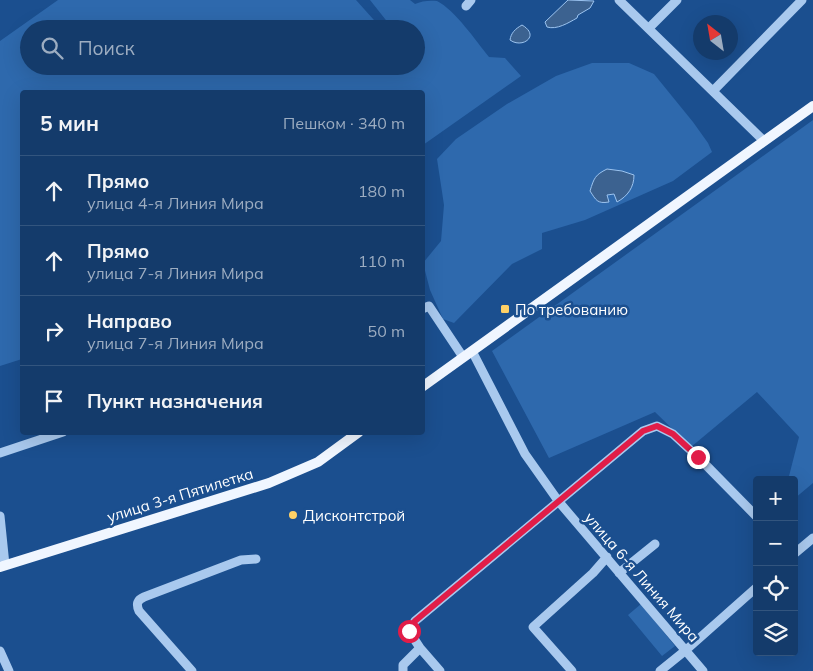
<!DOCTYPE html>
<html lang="ru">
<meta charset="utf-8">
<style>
body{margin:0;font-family:Mulish,sans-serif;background:#214673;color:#f1f3f6}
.controls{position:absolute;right:15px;bottom:15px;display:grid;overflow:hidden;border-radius:5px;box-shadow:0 5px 20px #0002}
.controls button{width:45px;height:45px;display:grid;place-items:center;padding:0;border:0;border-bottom:1px solid #33557e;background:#143b6b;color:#f1f3f6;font:25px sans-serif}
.compass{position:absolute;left:693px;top:15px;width:45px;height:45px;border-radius:50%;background:#143b6b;box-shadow:0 5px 20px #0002;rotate:329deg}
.stop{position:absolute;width:15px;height:15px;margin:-11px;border:4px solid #e11d48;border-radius:50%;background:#fff}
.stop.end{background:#e11d48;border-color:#fff;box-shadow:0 1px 5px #0008}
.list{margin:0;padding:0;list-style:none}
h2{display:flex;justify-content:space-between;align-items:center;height:65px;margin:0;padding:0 20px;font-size:21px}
h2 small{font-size:16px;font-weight:400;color:#9dadc1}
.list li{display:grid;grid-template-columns:32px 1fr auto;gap:15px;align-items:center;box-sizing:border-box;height:70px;padding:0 20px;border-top:1px solid #33557e}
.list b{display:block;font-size:19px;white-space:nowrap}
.list p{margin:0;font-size:16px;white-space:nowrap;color:#9dadc1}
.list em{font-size:16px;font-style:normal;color:#9dadc1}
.icon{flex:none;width:28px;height:28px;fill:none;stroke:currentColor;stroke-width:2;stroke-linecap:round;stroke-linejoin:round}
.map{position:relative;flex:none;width:813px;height:671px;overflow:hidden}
.search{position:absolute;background:#143b6b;box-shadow:0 5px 20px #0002;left:20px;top:20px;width:405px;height:55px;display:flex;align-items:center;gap:12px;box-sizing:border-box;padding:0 18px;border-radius:28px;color:#9dadc1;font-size:19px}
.panel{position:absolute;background:#143b6b;box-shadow:0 5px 20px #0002;left:20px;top:90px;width:405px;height:345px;border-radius:5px}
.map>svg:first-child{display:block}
</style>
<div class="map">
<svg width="813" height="671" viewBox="0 0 813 671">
<rect width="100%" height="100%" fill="#1b4f8f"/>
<path fill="#2e69ad" d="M 58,0 L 356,0 L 382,29 L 29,29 L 29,66 L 416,66 L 416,29 L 393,29 L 370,0 L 410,0 L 415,4 C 421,1 430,0 437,1 C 455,10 476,41 489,57 L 505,58 L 521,76 L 423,145 L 422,92 L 22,92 L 22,359 L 0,366 L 0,41 Z
M 592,63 L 629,63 L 654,74 L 693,122 L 708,143 L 712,152 L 673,181 L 585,220 L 542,233 L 542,249 L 512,264 L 454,323 L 443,319 L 430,290 L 423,263 L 441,241 L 444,205 L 437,159 L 456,139 L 507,104 L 556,76 Z
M 813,120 L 813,483 L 794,499 L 794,480 L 788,480 L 799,437 L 757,392 L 691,447 L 655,412 L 549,458 L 492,351 Z
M 641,604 L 675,646 L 662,656 L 628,615 Z"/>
<path fill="#3c6290" stroke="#9cc4f0" d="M 568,0 L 594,1 L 590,8 L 578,15 L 577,18 C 568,23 557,30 547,27 L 545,22 Z
M 522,25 C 541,36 522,49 510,40 C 511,33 515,29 522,25 Z
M 607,169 L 622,171 L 634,175 C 634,187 628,196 617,202 L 614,194 L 607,195 L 609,202 C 597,204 596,200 590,191 C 594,178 595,175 607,169 Z"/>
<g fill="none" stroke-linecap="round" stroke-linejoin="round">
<path stroke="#a9c9ee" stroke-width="9" d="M 619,0 L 764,141
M 466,6 L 471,0
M 649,28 L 677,0
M 713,91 L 802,0
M 422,309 L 429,306 L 463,357
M 472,351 L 525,454 L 559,502 L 703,671
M 0,453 L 63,432
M 0,516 L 5,565
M 794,554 L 813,538
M 619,573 L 655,544
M 0,651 L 9,671
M 192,671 L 139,611 C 136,604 137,600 144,597 L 241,560 L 256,559
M 403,671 L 403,665 L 420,648
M 440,671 L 420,648 L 409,631 L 415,621 L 643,431 L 657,426 L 673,434 L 698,457 L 757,517
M 572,671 L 533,627 L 593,573 L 607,557
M 660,671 L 686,650 L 757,587"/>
<path stroke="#f0f6ff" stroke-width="10" d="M 422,387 L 813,106
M 0,567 L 269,483 L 318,462 L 359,432"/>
</g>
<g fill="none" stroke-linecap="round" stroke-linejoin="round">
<path stroke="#e11d48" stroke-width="6" d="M 409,631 L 415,621 L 643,431 L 657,426 L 673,434 L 698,457"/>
</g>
<g fill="#ffd166" stroke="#1b4f8f" stroke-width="2">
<rect x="500" y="304" width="10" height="10" rx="2.5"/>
<circle cx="293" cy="515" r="5"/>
</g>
<g text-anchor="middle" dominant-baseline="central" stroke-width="5" stroke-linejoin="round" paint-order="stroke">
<g font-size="15" fill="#fff" stroke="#1b4f8f" text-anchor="start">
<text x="515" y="309">По требованию</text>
<text x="303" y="515">Дисконтстрой</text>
</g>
<g font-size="15" fill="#fff" stroke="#1b4f8f">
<text transform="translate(180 495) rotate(-17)">улица 3-я Пятилетка</text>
<text transform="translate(642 577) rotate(49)">улица 6-я Линия Мира</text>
</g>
</g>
</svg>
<div class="controls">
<button>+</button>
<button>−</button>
<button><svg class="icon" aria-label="locate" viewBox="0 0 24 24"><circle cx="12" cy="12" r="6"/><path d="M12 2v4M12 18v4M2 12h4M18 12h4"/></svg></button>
<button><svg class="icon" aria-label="layers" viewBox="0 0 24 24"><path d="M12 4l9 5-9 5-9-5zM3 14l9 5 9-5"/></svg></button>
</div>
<svg class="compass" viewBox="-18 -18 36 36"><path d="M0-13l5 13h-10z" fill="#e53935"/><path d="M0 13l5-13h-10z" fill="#9dadc1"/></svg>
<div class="stop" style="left:409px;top:631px"></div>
<div class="stop end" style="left:698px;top:457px"></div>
<div class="search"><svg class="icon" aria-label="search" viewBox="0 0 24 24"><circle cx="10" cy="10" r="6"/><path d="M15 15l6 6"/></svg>Поиск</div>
<section class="panel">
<h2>5 мин<small>Пешком · 340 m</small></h2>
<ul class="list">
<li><svg class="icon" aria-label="ahead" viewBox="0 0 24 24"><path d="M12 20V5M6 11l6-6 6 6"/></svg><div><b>Прямо</b><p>улица 4-я Линия Мира</p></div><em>180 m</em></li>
<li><svg class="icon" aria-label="ahead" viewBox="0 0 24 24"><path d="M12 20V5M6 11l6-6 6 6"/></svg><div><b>Прямо</b><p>улица 7-я Линия Мира</p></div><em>110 m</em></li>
<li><svg class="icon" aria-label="right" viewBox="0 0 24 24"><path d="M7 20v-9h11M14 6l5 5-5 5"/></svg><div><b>Направо</b><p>улица 7-я Линия Мира</p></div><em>50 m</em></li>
<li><svg class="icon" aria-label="arrive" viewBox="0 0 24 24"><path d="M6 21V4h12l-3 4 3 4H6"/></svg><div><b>Пункт назначения</b></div></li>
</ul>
</section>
</div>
